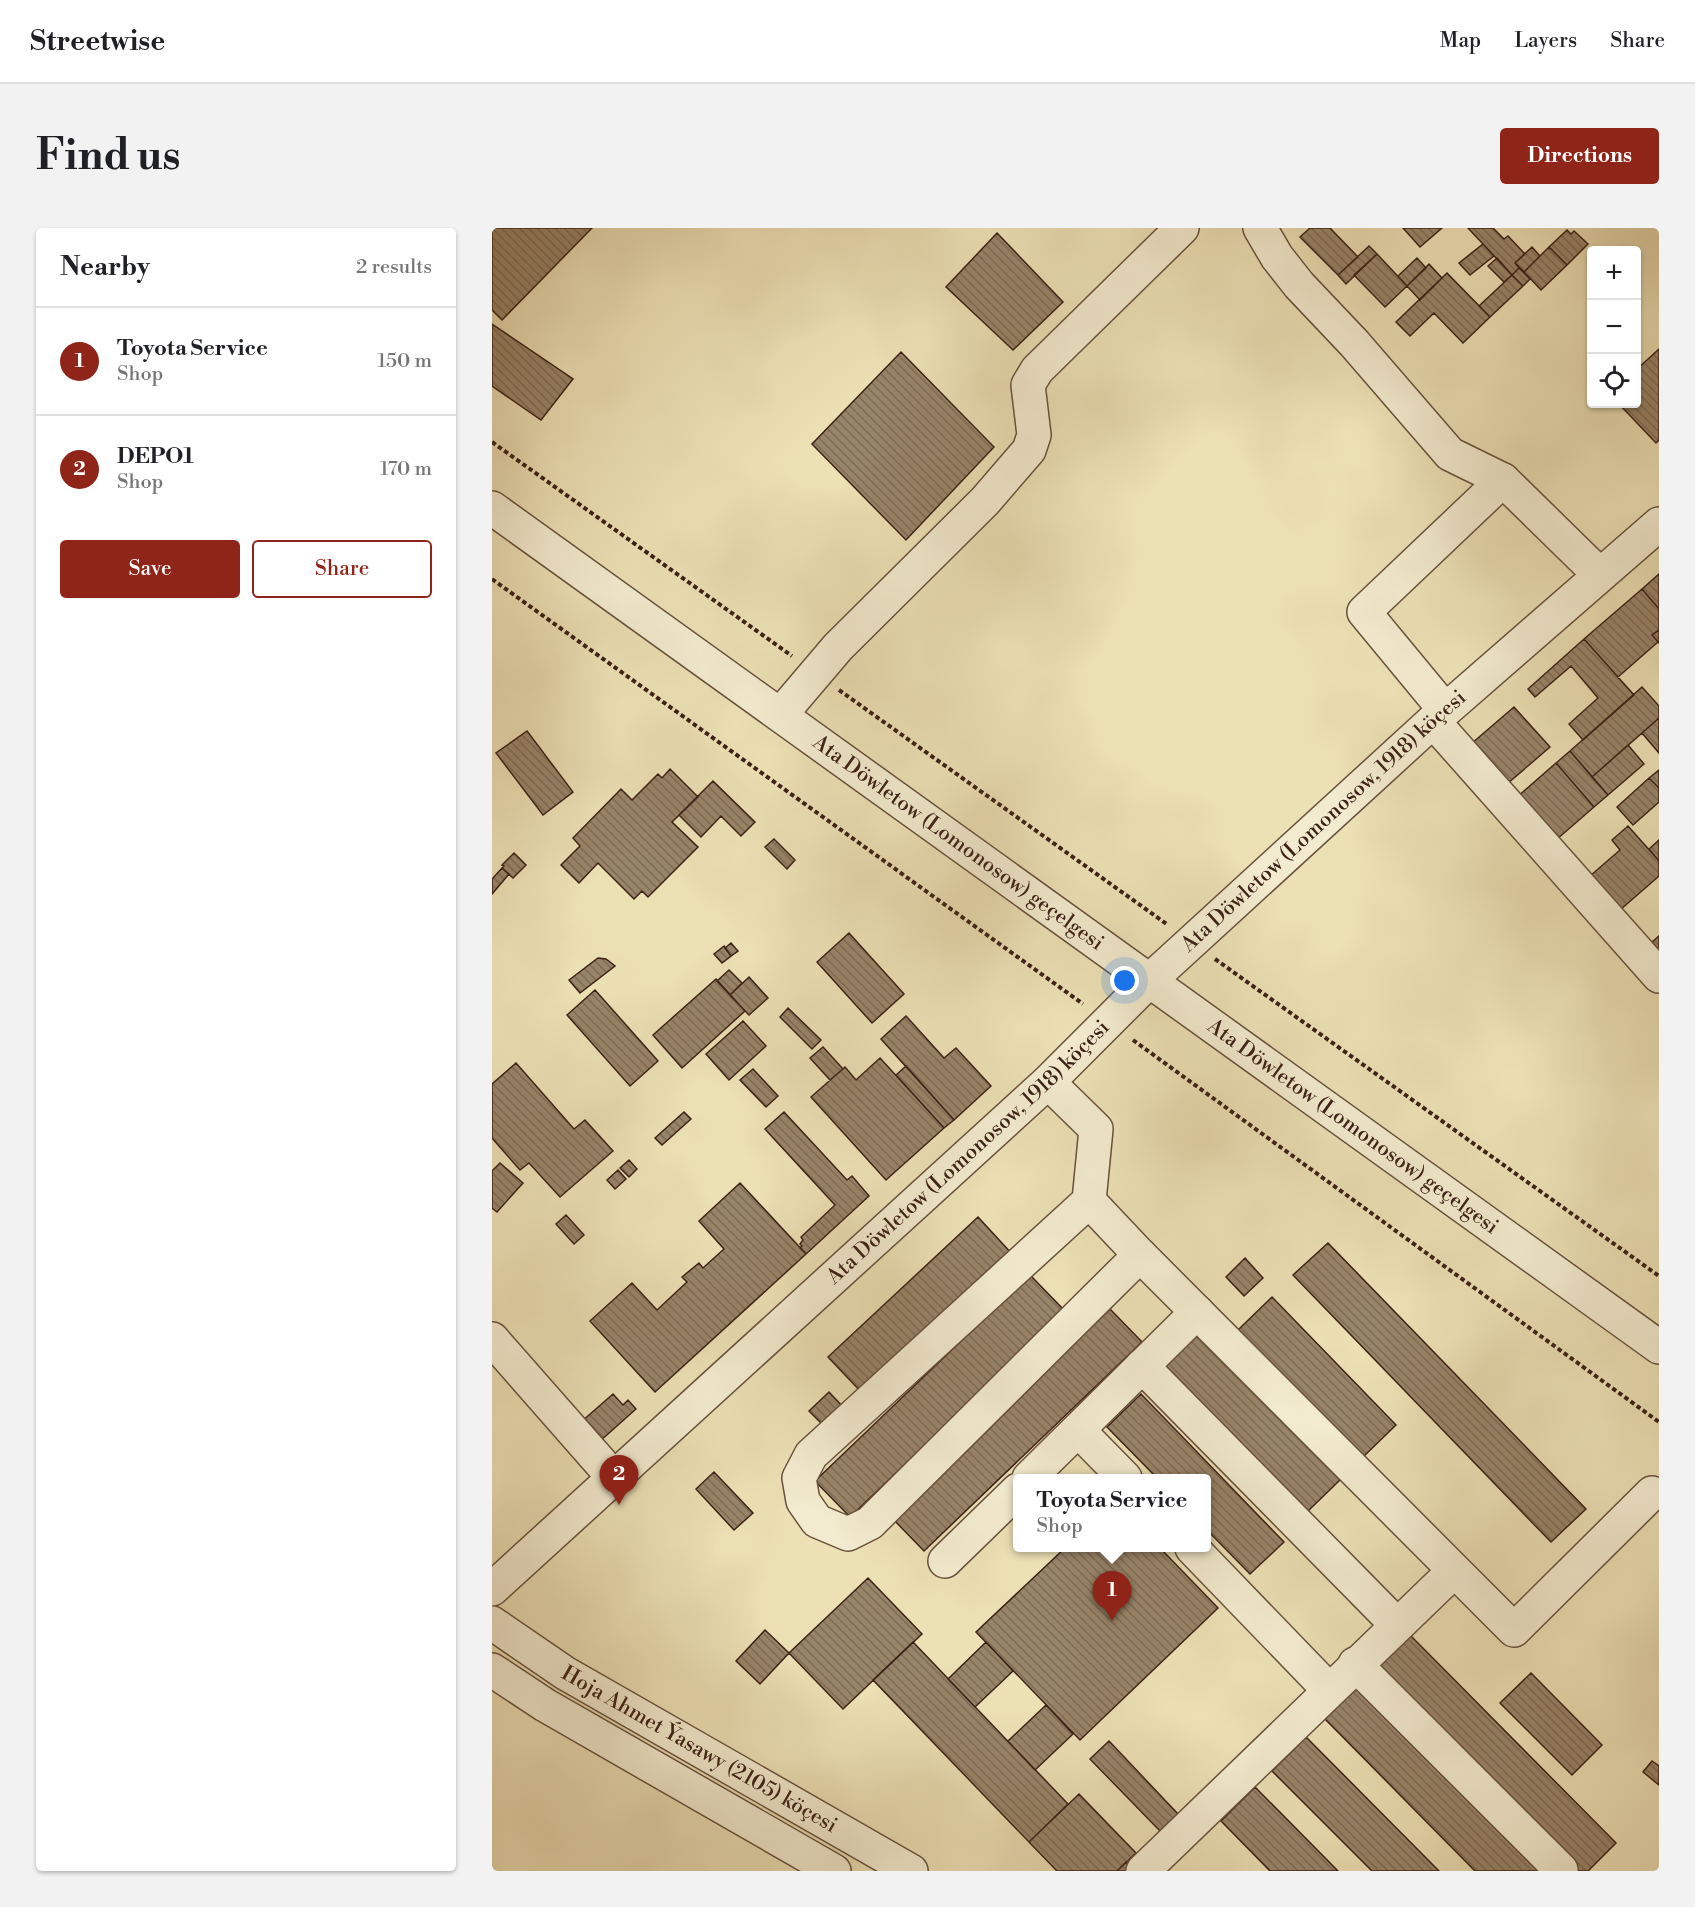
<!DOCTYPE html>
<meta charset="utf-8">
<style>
body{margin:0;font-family:"Libre Bodoni",serif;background:#f2f2f2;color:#202124}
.controls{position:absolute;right:18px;top:18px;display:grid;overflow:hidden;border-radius:6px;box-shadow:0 2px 4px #0004}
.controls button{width:54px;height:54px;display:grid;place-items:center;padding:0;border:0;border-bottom:2px solid #e0e0e0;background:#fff;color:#202124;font:30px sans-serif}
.you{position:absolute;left:633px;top:753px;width:21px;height:21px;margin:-15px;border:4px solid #fff;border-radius:50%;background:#1a73e8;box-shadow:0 0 0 9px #1a73e833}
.badge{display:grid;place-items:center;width:39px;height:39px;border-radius:50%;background:#8f2418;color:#fff;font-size:20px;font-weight:700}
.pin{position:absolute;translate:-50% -50px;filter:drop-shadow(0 2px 3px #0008)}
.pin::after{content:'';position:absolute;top:32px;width:21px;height:18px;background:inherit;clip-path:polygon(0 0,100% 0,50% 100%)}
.popup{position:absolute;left:521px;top:1246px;width:198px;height:78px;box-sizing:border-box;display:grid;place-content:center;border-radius:6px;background:#fff;filter:drop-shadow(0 2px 4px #0005);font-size:20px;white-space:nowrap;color:#757577}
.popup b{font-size:22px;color:#202124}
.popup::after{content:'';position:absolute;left:50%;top:100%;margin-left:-12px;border:12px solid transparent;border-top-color:#fff}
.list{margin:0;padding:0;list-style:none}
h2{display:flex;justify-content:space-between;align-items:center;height:78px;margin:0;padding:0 24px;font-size:26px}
h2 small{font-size:20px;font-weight:400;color:#757577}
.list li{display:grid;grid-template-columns:39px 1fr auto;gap:18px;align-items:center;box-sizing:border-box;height:108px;padding:0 24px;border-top:2px solid #e0e0e0}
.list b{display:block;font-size:22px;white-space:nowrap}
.list p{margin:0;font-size:20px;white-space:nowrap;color:#757577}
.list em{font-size:20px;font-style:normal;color:#757577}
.actions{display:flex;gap:12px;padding:18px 24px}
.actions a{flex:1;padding:14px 0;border:2px solid #8f2418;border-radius:6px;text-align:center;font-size:21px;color:#8f2418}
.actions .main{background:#8f2418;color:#fff}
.icon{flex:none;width:33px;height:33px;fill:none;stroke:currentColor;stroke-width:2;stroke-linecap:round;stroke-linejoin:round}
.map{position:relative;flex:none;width:1167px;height:1643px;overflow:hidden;border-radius:6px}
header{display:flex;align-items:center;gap:36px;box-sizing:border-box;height:84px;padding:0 30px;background:#fff;border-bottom:2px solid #e0e0e0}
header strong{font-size:28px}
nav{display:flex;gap:33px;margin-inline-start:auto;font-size:21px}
.intro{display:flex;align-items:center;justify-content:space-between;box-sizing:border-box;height:144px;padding:0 36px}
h1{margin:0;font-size:42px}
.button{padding:15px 27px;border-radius:6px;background:#8f2418;color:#fff;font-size:21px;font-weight:700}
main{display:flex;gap:36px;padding:0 36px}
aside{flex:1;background:#fff;border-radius:6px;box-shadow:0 2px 4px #0004}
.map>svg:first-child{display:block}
</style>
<header>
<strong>Streetwise</strong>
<nav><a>Map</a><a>Layers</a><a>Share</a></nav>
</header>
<div class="intro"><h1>Find us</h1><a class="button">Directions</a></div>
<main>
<aside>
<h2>Nearby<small>2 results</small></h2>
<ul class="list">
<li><span class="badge">1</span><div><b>Toyota Service</b><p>Shop</p></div><em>150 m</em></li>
<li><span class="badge">2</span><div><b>DEPO1</b><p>Shop</p></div><em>170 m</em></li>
</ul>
<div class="actions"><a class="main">Save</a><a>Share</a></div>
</aside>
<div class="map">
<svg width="1167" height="1643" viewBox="0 0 1167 1643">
<defs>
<pattern id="building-back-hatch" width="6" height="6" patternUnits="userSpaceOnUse" patternTransform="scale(1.5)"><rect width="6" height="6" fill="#988469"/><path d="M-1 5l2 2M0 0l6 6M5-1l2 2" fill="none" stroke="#7d6c55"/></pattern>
</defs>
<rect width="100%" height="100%" fill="#ece0b5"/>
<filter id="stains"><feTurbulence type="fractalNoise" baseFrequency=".00333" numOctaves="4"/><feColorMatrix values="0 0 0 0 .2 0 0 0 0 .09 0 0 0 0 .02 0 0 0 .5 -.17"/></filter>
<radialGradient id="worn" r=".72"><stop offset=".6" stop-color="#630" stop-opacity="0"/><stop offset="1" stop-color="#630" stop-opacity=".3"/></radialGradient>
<path fill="url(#building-back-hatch)" stroke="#3c2117" stroke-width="1.5" d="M 0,0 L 100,0 L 10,92 L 0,82 Z
M 818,0 L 838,0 L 866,29 L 846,47 L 808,9 Z
M 911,0 L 950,0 L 928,19 Z
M 976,0 L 1001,0 L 1012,11 L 1016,8 L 1033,26 L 1023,35 L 1027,40 L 1020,47 Z
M 1075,2 L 1079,6 L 1082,3 L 1096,16 L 1075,37 L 1057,19 Z
M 505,5 L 571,74 L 521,122 L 454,59 Z
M 991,16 L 1002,28 L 978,47 L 967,35 Z
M 877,18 L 885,26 L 854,56 L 846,47 Z
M 1040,19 L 1048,28 L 1032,44 L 1023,35 Z
M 1057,19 L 1075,37 L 1049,62 L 1032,44 Z
M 885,26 L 915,58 L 893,79 L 862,47 Z
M 925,30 L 934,40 L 915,58 L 906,48 Z
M 1005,30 L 1020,47 L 1012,54 L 996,38 Z
M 937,36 L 950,50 L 928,72 L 915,58 Z
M 1027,40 L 1038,51 L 1031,58 L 1020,47 Z
M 955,45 L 998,89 L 971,115 L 942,85 L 918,108 L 904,94 Z
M 1020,47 L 1031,58 L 998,89 L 987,78 Z
M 0,96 L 81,151 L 49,192 L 0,158 Z
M 1167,121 L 1167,212 L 1164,215 L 1127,176 L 1144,176 L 1144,142 Z
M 409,124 L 502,219 L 414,312 L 320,216 Z
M 1167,346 L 1167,381 L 1150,361 Z
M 1150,361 L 1167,381 L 1167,402 L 1160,407 L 1166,414 L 1126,449 L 1092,411 Z
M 1167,402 L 1167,415 L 1160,407 Z
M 1092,411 L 1142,467 L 1091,512 L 1077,496 L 1106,470 L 1079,438 L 1043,469 L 1036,461 Z
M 1150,459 L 1167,478 L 1167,490 L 1100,549 L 1078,523 Z
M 1022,479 L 1058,519 L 1015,556 L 979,516 Z
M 1167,490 L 1167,525 L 1150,505 Z
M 35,503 L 81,564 L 51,587 L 4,525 Z
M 1136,517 L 1152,536 L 1116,567 L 1100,549 Z
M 1078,523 L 1116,567 L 1102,579 L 1064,535 Z
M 1064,535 L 1102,579 L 1064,612 L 1025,569 Z
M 178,541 L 206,569 L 180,594 L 206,619 L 156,669 L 150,663 L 142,671 L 106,635 L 87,655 L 69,637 L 88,618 L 81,610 L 129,561 L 140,572 L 166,546 L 170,550 Z
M 1167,542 L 1167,560 L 1157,550 Z
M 1157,550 L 1167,560 L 1167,574 L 1141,597 L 1125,579 Z
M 221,553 L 263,594 L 249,608 L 229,588 L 209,609 L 187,587 Z
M 1136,598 L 1167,633 L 1167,648 L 1128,682 L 1098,648 L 1128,622 L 1120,612 Z
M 282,611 L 303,632 L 295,641 L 273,619 Z
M 1167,612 L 1167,633 L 1157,621 Z
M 22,625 L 34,637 L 21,650 L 10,640 L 12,638 L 10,637 Z
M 10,640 L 17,646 L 0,666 L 0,651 Z
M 357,705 L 412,766 L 380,795 L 325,734 Z
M 1167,708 L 1167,722 L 1160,714 Z
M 239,715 L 246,723 L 239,728 L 233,720 Z
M 232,718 L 239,728 L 230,735 L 222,726 Z
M 106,730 L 114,731 L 123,738 L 88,765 L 77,752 Z
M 237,742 L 250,755 L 238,767 L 225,753 Z
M 257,749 L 276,770 L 257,787 L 238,767 Z
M 224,751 L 253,783 L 190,840 L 161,807 Z
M 103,762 L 166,833 L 138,858 L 75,787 Z
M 296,780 L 329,812 L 320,821 L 288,789 Z
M 414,788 L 452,830 L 464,820 L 499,858 L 462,892 L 389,811 Z
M 251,793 L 274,818 L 237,852 L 214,826 Z
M 331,819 L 351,841 L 338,852 L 318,830 Z
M 388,830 L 452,900 L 394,952 L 319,869 L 353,839 L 364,852 Z
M 24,835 L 82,901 L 93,892 L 121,923 L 68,969 L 37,935 L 28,942 L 0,910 L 0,856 Z
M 414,838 L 462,892 L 452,900 L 404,847 Z
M 261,841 L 286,868 L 274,879 L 248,852 Z
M 192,884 L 199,891 L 170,917 L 163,910 Z
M 292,884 L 355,952 L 360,948 L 377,968 L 314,1026 L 308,1020 L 310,1018 L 308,1016 L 311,1012 L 309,1009 L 343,977 L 273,901 Z
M 137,932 L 145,941 L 137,949 L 128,940 Z
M 8,935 L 31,955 L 5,984 L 0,980 L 0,943 Z
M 126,942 L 134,951 L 123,961 L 115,952 Z
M 248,955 L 314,1026 L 163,1164 L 98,1093 L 140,1055 L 165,1082 L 195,1054 L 190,1049 L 207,1035 L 211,1040 L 232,1021 L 207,993 Z
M 74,987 L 92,1007 L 82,1016 L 64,996 Z
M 486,989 L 520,1026 L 371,1166 L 336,1129 Z
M 836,1015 L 1094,1281 L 1059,1314 L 801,1047 Z
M 753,1030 L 771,1050 L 752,1068 L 734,1049 Z
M 538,1047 L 573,1083 L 358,1289 L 323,1253 Z
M 780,1069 L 904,1197 L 870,1230 L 746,1102 Z
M 618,1081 L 650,1114 L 432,1323 L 399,1289 Z
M 706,1103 L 849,1251 L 815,1284 L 671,1136 Z
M 337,1164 L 353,1181 L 333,1199 L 317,1183 Z
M 121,1166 L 131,1177 L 136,1172 L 144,1181 L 107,1214 L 89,1194 Z
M 649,1166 L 792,1314 L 758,1346 L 714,1301 L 714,1250 L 665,1250 L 615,1199 Z
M 222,1244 L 261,1285 L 242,1302 L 204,1261 Z
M 573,1320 L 668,1320 L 726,1380 L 588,1512 L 484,1404 Z
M 376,1350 L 430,1406 L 351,1481 L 297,1425 Z
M 273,1402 L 297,1425 L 268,1456 L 244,1433 Z
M 918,1407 L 1124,1615 L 1096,1643 L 1085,1643 L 884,1440 Z
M 421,1414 L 576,1576 L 537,1614 L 381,1452 Z
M 494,1414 L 521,1443 L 483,1479 L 456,1451 Z
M 1039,1445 L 1110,1517 L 1080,1547 L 1008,1475 Z
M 867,1457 L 1051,1643 L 983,1643 L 833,1491 Z
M 554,1477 L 581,1506 L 543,1542 L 516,1513 Z
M 814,1509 L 947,1643 L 880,1643 L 780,1543 Z
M 617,1513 L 686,1586 L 668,1603 L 598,1531 Z
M 1160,1533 L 1167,1538 L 1167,1557 L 1151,1544 Z
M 763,1559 L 846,1643 L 778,1643 L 729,1593 Z
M 587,1566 L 644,1625 L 625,1643 L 565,1643 L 537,1614 Z
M 634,1634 L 643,1643 L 625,1643 Z"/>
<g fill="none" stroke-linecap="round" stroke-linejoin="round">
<defs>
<g id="minor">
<path d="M 768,0 L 785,29 L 807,57 L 862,115 L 958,226 L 1011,252 L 1108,347"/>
<path id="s1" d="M 0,280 L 1167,1119"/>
<path d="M 953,482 L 872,384 L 1011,252"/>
<path d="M 289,486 L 346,419 L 493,273 L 537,222 L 542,207 L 536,157 L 545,142 L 690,0"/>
<path d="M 941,493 L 1167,748"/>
<path d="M 556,854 L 604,901 L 597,973 L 319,1227 L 307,1250 L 311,1273 L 325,1293 L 356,1306 L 378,1295 L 648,1027"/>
<path d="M 597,973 L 648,1027 L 1022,1402 L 1160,1265"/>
<path d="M 0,1111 L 123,1251"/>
<path d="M 650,1138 L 904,1396"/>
<path d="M 586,1202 L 633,1250"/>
<path d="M 537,1250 L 705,1084"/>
<path d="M 700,1320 L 837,1462"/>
<path d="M 453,1333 L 526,1262"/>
<path id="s2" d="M 0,1361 L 556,854 L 657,753 L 941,493 L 1167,296"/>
<path id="s3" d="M 0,1395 L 73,1445 L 419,1643"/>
<path d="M 863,1436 L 1069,1642"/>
<path d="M 0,1442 L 53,1477 L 342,1643"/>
<path d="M 651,1643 L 962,1343"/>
</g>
</defs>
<use href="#minor" stroke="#68513e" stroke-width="36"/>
<path stroke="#3c2117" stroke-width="4" stroke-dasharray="4.5 3" stroke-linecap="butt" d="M 0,214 L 300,428
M 0,351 L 591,776
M 347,462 L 676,697
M 723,731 L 1167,1048
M 641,812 L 1167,1194"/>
<use href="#minor" stroke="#f3ebcf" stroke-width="33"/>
</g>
<g text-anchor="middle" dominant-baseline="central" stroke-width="6" stroke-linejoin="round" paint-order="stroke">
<g font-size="21" fill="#3c2117" stroke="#f3ebcf">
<text stroke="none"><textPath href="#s2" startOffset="1132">Ata Döwletow (Lomonosow, 1918) köçesi</textPath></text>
<text stroke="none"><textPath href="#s1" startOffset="574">Ata Döwletow (Lomonosow) geçelgesi</textPath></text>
<text stroke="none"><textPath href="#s1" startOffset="1060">Ata Döwletow (Lomonosow) geçelgesi</textPath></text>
<text stroke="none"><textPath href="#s2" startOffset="646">Ata Döwletow (Lomonosow, 1918) köçesi</textPath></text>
<text stroke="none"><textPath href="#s3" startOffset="243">Hoja Ahmet Ýasawy (2105) köçesi</textPath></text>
</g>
</g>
<rect width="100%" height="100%" filter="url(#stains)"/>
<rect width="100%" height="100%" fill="url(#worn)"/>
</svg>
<div class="controls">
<button>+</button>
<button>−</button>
<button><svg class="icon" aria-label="locate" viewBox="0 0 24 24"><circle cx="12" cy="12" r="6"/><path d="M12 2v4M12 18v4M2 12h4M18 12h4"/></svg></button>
</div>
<div class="you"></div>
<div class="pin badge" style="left:620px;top:1393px">1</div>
<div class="popup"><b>Toyota Service</b>Shop</div>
<div class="pin badge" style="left:127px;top:1277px">2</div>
</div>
</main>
